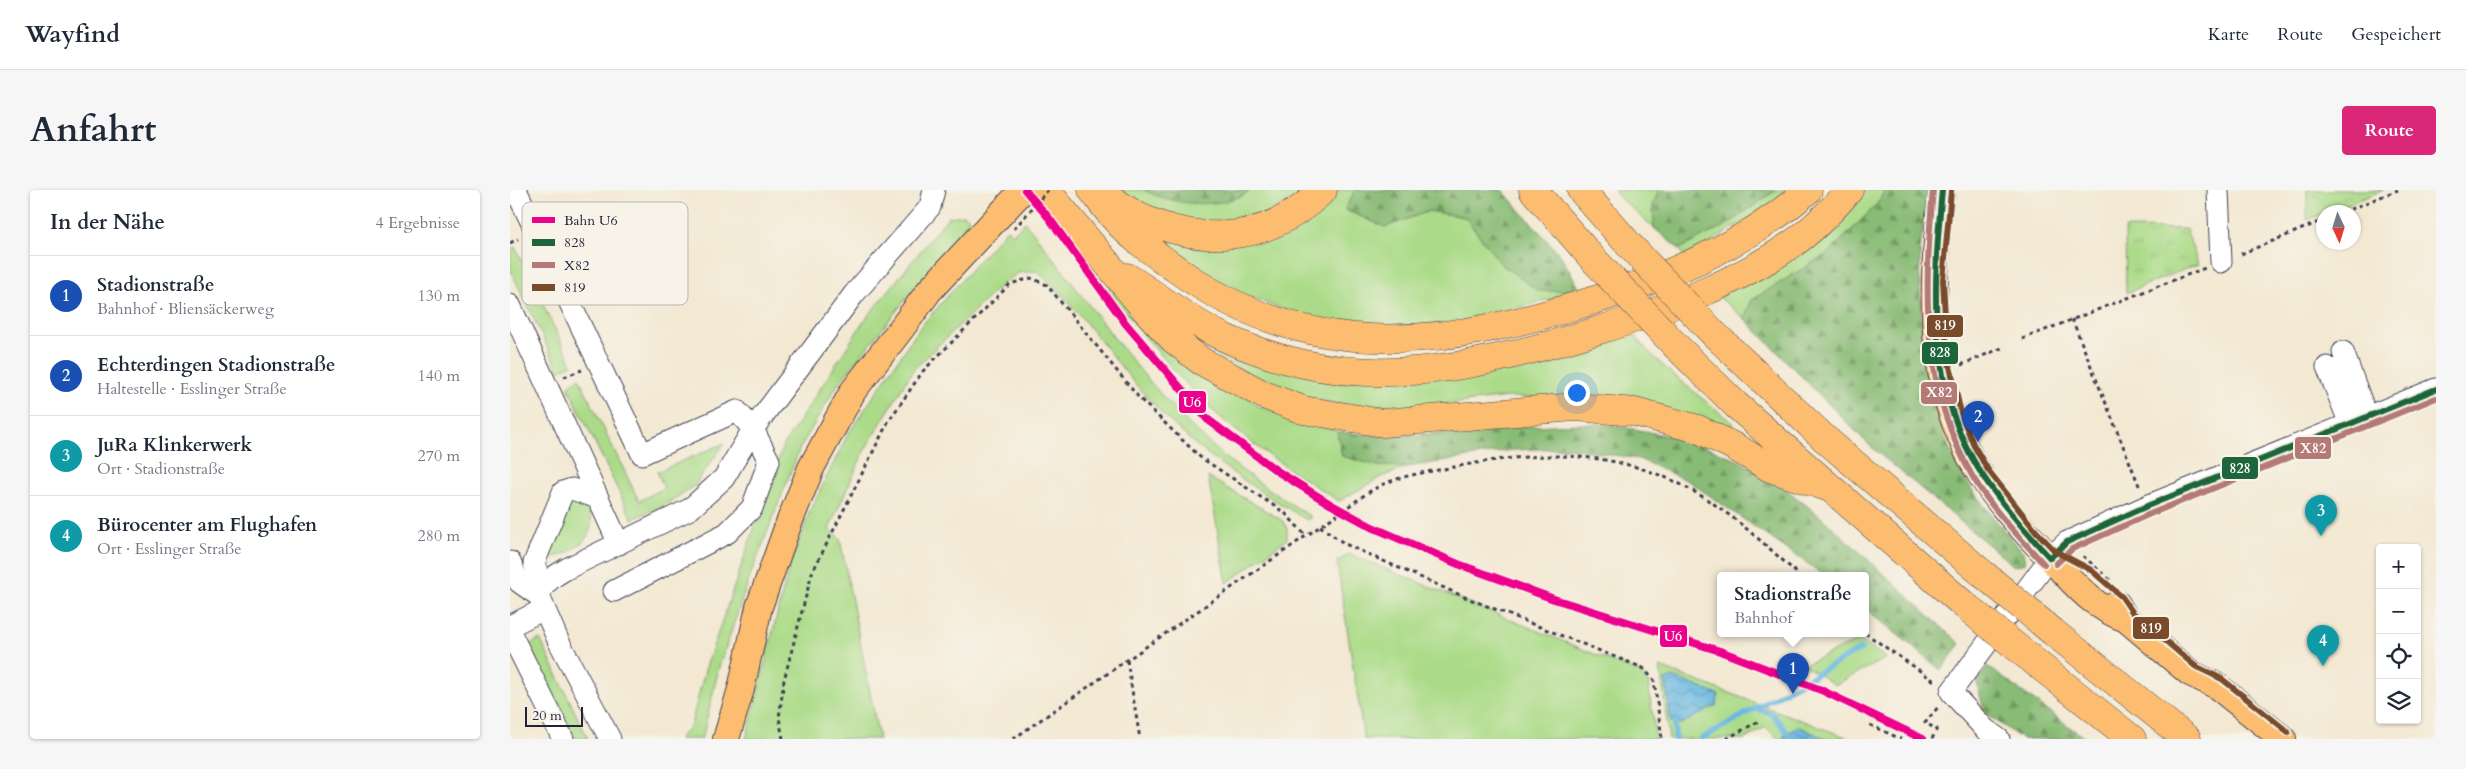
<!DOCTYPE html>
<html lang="de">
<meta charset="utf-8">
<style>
body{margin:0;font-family:Cardo,serif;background:#f6f6f7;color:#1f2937}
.controls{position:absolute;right:15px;bottom:15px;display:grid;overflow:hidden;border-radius:5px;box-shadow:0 1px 4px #0004}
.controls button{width:45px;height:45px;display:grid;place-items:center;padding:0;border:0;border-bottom:1px solid #e0e1e3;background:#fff;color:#1f2937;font:25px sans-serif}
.compass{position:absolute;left:1806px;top:15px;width:45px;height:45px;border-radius:50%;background:#fff;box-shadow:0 1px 4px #0004;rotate:176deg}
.scale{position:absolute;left:15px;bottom:12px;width:58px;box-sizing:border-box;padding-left:5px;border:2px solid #22223b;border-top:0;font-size:14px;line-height:18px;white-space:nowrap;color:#22223b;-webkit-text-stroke:4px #f7f3e8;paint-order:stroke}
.you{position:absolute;left:1066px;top:202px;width:18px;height:18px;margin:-12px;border:4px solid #fff;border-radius:50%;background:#1a73e8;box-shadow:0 0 0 8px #1a73e833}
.badge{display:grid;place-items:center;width:32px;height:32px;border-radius:50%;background:#db2777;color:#fff;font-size:16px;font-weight:700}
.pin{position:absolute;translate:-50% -41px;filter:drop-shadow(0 1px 2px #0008)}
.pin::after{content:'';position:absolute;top:26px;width:18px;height:15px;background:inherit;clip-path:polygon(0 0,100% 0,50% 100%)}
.popup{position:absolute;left:1207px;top:382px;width:152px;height:65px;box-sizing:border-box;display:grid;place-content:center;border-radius:5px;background:#fff;filter:drop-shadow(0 1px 4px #0005);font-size:16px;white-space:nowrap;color:#747a83}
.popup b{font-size:19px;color:#1f2937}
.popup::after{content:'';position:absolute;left:50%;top:100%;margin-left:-10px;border:10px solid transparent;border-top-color:#fff}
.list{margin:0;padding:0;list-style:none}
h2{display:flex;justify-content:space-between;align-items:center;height:65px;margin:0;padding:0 20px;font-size:21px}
h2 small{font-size:16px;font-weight:400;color:#747a83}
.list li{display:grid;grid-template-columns:32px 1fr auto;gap:15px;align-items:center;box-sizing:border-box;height:80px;padding:0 20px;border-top:1px solid #e0e1e3}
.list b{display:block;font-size:19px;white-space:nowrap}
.list p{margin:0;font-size:16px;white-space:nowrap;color:#747a83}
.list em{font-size:16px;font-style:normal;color:#747a83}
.icon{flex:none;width:28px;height:28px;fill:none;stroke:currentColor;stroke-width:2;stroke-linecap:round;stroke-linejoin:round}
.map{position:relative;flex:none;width:1926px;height:549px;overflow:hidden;border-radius:5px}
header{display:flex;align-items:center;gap:30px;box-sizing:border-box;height:70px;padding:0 25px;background:#fff;border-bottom:1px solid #e0e1e3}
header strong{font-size:24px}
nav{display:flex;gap:28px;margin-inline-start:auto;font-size:18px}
.intro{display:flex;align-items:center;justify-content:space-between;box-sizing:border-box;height:120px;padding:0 30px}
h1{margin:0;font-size:35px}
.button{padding:12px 22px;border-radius:5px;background:#db2777;color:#fff;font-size:18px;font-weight:700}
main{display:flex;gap:30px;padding:0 30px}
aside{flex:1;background:#fff;border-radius:5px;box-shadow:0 1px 4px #0004}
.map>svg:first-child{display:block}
</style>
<header>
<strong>Wayfind</strong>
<nav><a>Karte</a><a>Route</a><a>Gespeichert</a></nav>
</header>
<div class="intro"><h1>Anfahrt</h1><a class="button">Route</a></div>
<main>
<aside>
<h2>In der Nähe<small>4 Ergebnisse</small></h2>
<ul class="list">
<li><span class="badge" style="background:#1a4fb4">1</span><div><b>Stadionstraße</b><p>Bahnhof · Bliensäckerweg</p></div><em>130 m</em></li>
<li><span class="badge" style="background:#1a4fb4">2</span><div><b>Echterdingen Stadionstraße</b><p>Haltestelle · Esslinger Straße</p></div><em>140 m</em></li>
<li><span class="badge" style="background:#0f9aa8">3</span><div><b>JuRa Klinkerwerk</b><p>Ort · Stadionstraße</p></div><em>270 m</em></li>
<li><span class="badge" style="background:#0f9aa8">4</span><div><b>Bürocenter am Flughafen</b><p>Ort · Esslinger Straße</p></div><em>280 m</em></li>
</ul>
</aside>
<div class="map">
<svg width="1926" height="549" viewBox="0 0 1926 549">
<defs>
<pattern id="forest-firs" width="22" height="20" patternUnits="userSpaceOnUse" patternTransform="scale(1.25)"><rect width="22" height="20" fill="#88bb74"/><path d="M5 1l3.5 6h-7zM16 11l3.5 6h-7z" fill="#6f9860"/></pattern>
<pattern id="park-tufts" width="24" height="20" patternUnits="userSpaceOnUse" patternTransform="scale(1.25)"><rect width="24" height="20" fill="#abdb88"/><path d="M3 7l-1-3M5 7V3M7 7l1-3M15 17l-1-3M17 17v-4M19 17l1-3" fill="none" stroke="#93bc76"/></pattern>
<pattern id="water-waves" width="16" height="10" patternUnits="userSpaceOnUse" patternTransform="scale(1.25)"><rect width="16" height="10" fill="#67b7e1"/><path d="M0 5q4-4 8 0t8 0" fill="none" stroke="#5494b8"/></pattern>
</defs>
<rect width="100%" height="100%" fill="#f7f3e8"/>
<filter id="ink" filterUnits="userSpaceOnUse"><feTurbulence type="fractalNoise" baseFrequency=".02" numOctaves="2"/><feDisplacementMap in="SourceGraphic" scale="10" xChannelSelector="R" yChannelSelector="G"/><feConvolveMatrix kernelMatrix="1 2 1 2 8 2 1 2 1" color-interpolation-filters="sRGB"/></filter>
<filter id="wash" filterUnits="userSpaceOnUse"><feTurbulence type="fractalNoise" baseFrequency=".0096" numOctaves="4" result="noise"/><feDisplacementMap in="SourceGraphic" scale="20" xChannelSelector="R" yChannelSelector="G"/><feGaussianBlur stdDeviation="1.12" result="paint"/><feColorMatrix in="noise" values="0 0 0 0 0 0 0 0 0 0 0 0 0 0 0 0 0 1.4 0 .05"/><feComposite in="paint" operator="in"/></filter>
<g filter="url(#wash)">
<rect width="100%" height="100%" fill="#f3e8d2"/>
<path fill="#abdb88" stroke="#667e62" d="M 608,0 L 634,0 L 644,5 L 731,7 L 740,0 L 800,0 L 740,33 L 684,38 L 636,24 Z
M 826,0 L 845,0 L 835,20 L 875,37 L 919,21 L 955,27 L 992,75 L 1071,101 L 953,132 L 871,142 L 817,136 L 700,92 L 638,46 L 699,55 Z
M 1104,0 L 1149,0 L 1143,15 L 1144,38 L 1108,6 Z
M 1266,0 L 1285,0 L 1175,68 L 1169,59 L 1216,35 Z
M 1354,0 L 1375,0 L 1367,14 L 1320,62 L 1242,110 L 1234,128 L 1209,107 L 1341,17 Z
M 454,25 L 460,29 L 328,194 L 290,258 L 241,384 L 209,477 L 194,541 L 191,549 L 168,549 L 181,535 L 195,480 L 273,256 L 354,131 L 438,27 Z
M 515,32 C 577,109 633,196 708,261 C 737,286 769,306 801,327 L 797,330 C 744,298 691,265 648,219 C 605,175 573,121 527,81 L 508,83 L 489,97 L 403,180 L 354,261 L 319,339 L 330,349 L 369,549 L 236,549 L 278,381 L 300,321 L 338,244 L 412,135 L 497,39 L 503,44 Z
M 5,57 L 62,174 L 49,181 L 0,79 L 0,60 Z
M 600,96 L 748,216 L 827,241 L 832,266 L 869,276 L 898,277 L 871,287 L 829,311 C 791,287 752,262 717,233 C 673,196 633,144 598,99 Z
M 659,125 L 701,151 L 970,183 L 1061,163 L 1123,142 C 1142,172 1195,210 1224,234 L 1218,242 L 1072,207 L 997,207 L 895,219 L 841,216 L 790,207 L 759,197 L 672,144 Z
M 69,188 L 129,311 L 154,298 L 147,282 L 215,253 L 184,296 L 153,316 L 122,329 L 58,197 Z
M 698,287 L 773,331 L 777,338 L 777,349 L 717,393 Z
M 57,306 L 76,313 C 80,322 83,330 80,340 C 76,355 51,369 36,367 Z
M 839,364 L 1131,483 L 1138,492 L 1146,549 L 854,549 L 827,372 Z
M 30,449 L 78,549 L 65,549 L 19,455 Z
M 1349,450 L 1376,468 L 1325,495 L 1294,475 Z
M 1150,477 L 1341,549 L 1315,549 L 1288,536 L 1274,546 L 1274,549 L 1268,549 L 1256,537 L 1235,549 L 1159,549 Z"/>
<path fill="url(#forest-firs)" stroke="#556e58" d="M 634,0 L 740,0 C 713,21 662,15 634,0 Z
M 845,0 L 992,0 L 1051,66 L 1071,101 L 1028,101 L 992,75 L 955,27 L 919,21 L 875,37 L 835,19 Z
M 1149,0 L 1266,0 L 1216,35 L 1169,59 L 1144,38 L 1143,15 Z
M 1375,0 L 1419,0 C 1416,21 1411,43 1410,64 C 1408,122 1417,209 1441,262 C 1458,301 1487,332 1514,363 L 1515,373 L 1504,376 L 1359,255 L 1234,128 L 1242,110 L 1320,62 L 1367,14 Z
M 1089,234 C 1138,240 1191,251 1235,274 C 1279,297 1316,331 1352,364 C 1385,394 1417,424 1450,454 L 1431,480 L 1356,419 L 1356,385 L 1314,385 L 1180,292 L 1129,269 L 1060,258 L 1002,260 L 898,277 L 869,276 L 832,266 L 827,241 C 876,249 914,244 964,240 C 1005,237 1047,234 1089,234 Z
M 1477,476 L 1576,549 L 1512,549 L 1474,522 L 1467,492 Z"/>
<path fill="url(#park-tufts)" stroke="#667e62" d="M 1797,0 L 1874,0 L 1797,30 Z
M 1615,38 L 1676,39 L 1688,74 L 1616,103 Z"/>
<path fill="url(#water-waves)" stroke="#446c8e" d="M 1163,487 L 1209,505 L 1206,516 L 1171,534 L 1161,532 L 1155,490 Z
M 1288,536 L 1315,549 L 1274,549 L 1274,546 Z"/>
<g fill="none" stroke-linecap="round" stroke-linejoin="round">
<path stroke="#67b7e1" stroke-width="5.5" d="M 1245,518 L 1262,524 L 1278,543
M 1165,533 L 1165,549
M 1191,549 L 1351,459"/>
</g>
</g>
<g filter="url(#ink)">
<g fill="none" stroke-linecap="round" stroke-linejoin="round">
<defs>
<path id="minor" d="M 6,0 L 132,264 L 227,221 L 243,239 L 259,271 L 242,318 L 217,343 L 104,401
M 1708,0 L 1711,72
M 0,115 L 109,354
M 1833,162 L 1857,227
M 1817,177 L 1840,234
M 0,372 L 9,392 L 29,406 L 48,450 L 100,549
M 32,397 L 24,373 L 53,302 L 62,299 L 88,308
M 29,406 C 34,391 46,385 58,378 L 180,319 L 214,288 L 243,239 L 344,104 L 420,17 L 424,0
M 0,436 L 34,419
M 0,442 L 53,549
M 1489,549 L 1475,539 L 1441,502 L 1540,368 L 1557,352 L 1637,316 L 1926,199"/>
<path id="major" d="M 1432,0 C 1422,86 1416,176 1455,257 C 1475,299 1508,335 1540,368 C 1564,393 1582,417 1616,429
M 1607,414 L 1616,429 L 1680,483 L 1707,496 L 1773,549
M 216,549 L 231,499 L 249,417 L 277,338 L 301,278 L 343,201 L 391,139 L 419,101 L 513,0"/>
<path id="highway" d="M 536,0 L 635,119 L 663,149 L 691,171 L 754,205 L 793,220 L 873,233 L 1065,217 L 1125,222 L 1188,239 L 1225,257 L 1260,278 L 1320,298
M 582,0 C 590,10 598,22 607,31 C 624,50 646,64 666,79 C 803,178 943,156 1094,107 C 1164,84 1243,50 1298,0
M 1023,0 L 1084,70
M 1071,0 L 1120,56
M 601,9 C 612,16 622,24 634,29 C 698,57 762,50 813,0
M 617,87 C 648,106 678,130 711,146 C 737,158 766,168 794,174 C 892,196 993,170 1086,141 C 1154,120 1223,95 1282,54 C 1303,40 1322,20 1339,0
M 1204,144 L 1314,248 L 1473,384
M 1168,158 L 1226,215 L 1453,414
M 1543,442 L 1677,549
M 1520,468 L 1622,549"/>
</defs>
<use href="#minor" stroke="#414052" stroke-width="23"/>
<use href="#major" stroke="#414052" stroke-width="28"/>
<use href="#highway" stroke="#414052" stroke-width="29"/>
<path stroke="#414052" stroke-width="3" stroke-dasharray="4 4" stroke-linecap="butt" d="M 1833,22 L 1888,0
M 0,53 L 8,49
M 1731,64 L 1814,30
M 1562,129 L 1630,298
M 1512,149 L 1695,78
M 1451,175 L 1494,157
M 54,187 L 72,180
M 810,336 L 835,354 L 957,408 L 1133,478 L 1144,490 L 1152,549
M 1573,366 L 1602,392
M 1355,443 L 1426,492
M 617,470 L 630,549
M 1360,535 L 1391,549
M 273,549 L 269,528 L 274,490 L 302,383 L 378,232 L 413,181 L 500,94 L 521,88 L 537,95 L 629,208 L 690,267 L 775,323 L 796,346
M 503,549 L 822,328 C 839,317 857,301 876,293 C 895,285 918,282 939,278 C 1020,262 1096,257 1172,295 C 1217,318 1253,353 1289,385
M 1216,549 L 1251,530
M 1422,549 L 1427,539 L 1415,533 L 1429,516"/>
<use href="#minor" stroke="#fff" stroke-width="21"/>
<use href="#major" stroke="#fcbd6f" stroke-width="26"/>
<use href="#highway" stroke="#fcbd6f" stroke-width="28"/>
<defs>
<path id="highway-bridge" d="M 1120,56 L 1204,144
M 1084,70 L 1168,158
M 1473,384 L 1543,442
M 1453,414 L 1520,468"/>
</defs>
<use href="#highway-bridge" stroke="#414052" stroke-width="29" stroke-linecap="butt"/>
<path stroke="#414052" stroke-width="3" stroke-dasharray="4 4" stroke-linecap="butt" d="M 504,39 L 538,0"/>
<use href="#highway-bridge" stroke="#fcbd6f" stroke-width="28"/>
<defs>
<path id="bus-1" d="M 1432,0 C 1423,96 1416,201 1473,286 C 1493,316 1516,342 1540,368
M 1540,368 L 1557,352 L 1637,316 L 1926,199"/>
<path id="bus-2" d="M 1423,0 C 1414,102 1410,197 1464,289 C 1483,320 1509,347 1534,374
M 1546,374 L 1562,359 L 1640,324 L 1926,208"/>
<path id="bus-3" d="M 1441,1 L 1433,90 L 1437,164 L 1451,223 L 1463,254 L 1478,280 L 1525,340 L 1545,361 L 1581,380 L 1612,407 L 1623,423 L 1685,476 L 1712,489 L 1778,542"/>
</defs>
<use href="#bus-1" stroke="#f7f3e8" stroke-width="10"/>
<use href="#bus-2" stroke="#f7f3e8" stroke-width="10"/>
<use href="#bus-3" stroke="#f7f3e8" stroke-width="10"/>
<use href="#bus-1" stroke="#1e653b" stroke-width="6"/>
<use href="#bus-2" stroke="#b47a75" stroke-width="6"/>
<use href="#bus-3" stroke="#7a4b2a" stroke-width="6"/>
<defs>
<path id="rail-1" d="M 515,0 L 539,28 L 616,134 L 697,229 L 767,281 L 820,314 L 862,337 L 948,374 L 1044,409 L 1210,461 L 1311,500 L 1413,549"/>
</defs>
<use href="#rail-1" stroke="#f7f3e8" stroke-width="11"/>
<use href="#rail-1" stroke="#ec008c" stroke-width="8"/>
</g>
</g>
<rect x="12" y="12" width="166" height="103" rx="8" fill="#f7f3e8" stroke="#b7b4b4" stroke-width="1"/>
<rect x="22" y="27" width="23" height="6" fill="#ec008c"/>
<rect x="22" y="49" width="23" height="7" fill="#1e653b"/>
<rect x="22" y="72" width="23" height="6" fill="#b47a75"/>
<rect x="22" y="94" width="23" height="7" fill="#7a4b2a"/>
<g font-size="14" fill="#22223b">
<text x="54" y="35">Bahn U6</text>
<text x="54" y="57">828</text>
<text x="54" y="80">X82</text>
<text x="54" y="102">819</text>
</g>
<g stroke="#f7f3e8" stroke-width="2">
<rect x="1416" y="124" width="38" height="24" rx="5" fill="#7a4b2a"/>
<rect x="1411" y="151" width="38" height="24" rx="5" fill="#1e653b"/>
<rect x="1410" y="191" width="38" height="24" rx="5" fill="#b47a75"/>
<rect x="668" y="200" width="29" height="24" rx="5" fill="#ec008c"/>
<rect x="1784" y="246" width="38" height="24" rx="5" fill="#b47a75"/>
<rect x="1711" y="266" width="38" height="24" rx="5" fill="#1e653b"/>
<rect x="1622" y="426" width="38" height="24" rx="5" fill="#7a4b2a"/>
<rect x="1149" y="434" width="29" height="24" rx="5" fill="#ec008c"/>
</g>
<g font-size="14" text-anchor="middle" font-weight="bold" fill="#fff">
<text x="1435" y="140">819</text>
<text x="1430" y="167">828</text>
<text x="1429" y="207">X82</text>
<text x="682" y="217">U6</text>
<text x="1803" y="263">X82</text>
<text x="1730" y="283">828</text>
<text x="1641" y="443">819</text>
<text x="1163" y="451">U6</text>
</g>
</svg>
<div class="controls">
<button>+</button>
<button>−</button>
<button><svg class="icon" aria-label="locate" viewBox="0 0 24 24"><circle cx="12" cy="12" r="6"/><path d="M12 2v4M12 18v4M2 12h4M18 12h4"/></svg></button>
<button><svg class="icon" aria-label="layers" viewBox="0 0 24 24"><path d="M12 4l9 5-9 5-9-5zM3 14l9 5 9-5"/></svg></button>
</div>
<svg class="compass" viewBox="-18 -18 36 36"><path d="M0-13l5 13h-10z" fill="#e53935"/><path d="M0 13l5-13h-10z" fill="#747a83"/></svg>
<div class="scale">20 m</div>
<div class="you"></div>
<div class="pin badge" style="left:1283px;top:504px;background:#1a4fb4">1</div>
<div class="popup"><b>Stadionstraße</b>Bahnhof</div>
<div class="pin badge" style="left:1468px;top:252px;background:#1a4fb4">2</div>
<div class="pin badge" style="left:1811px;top:346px;background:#0f9aa8">3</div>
<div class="pin badge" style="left:1813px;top:476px;background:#0f9aa8">4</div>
</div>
</main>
